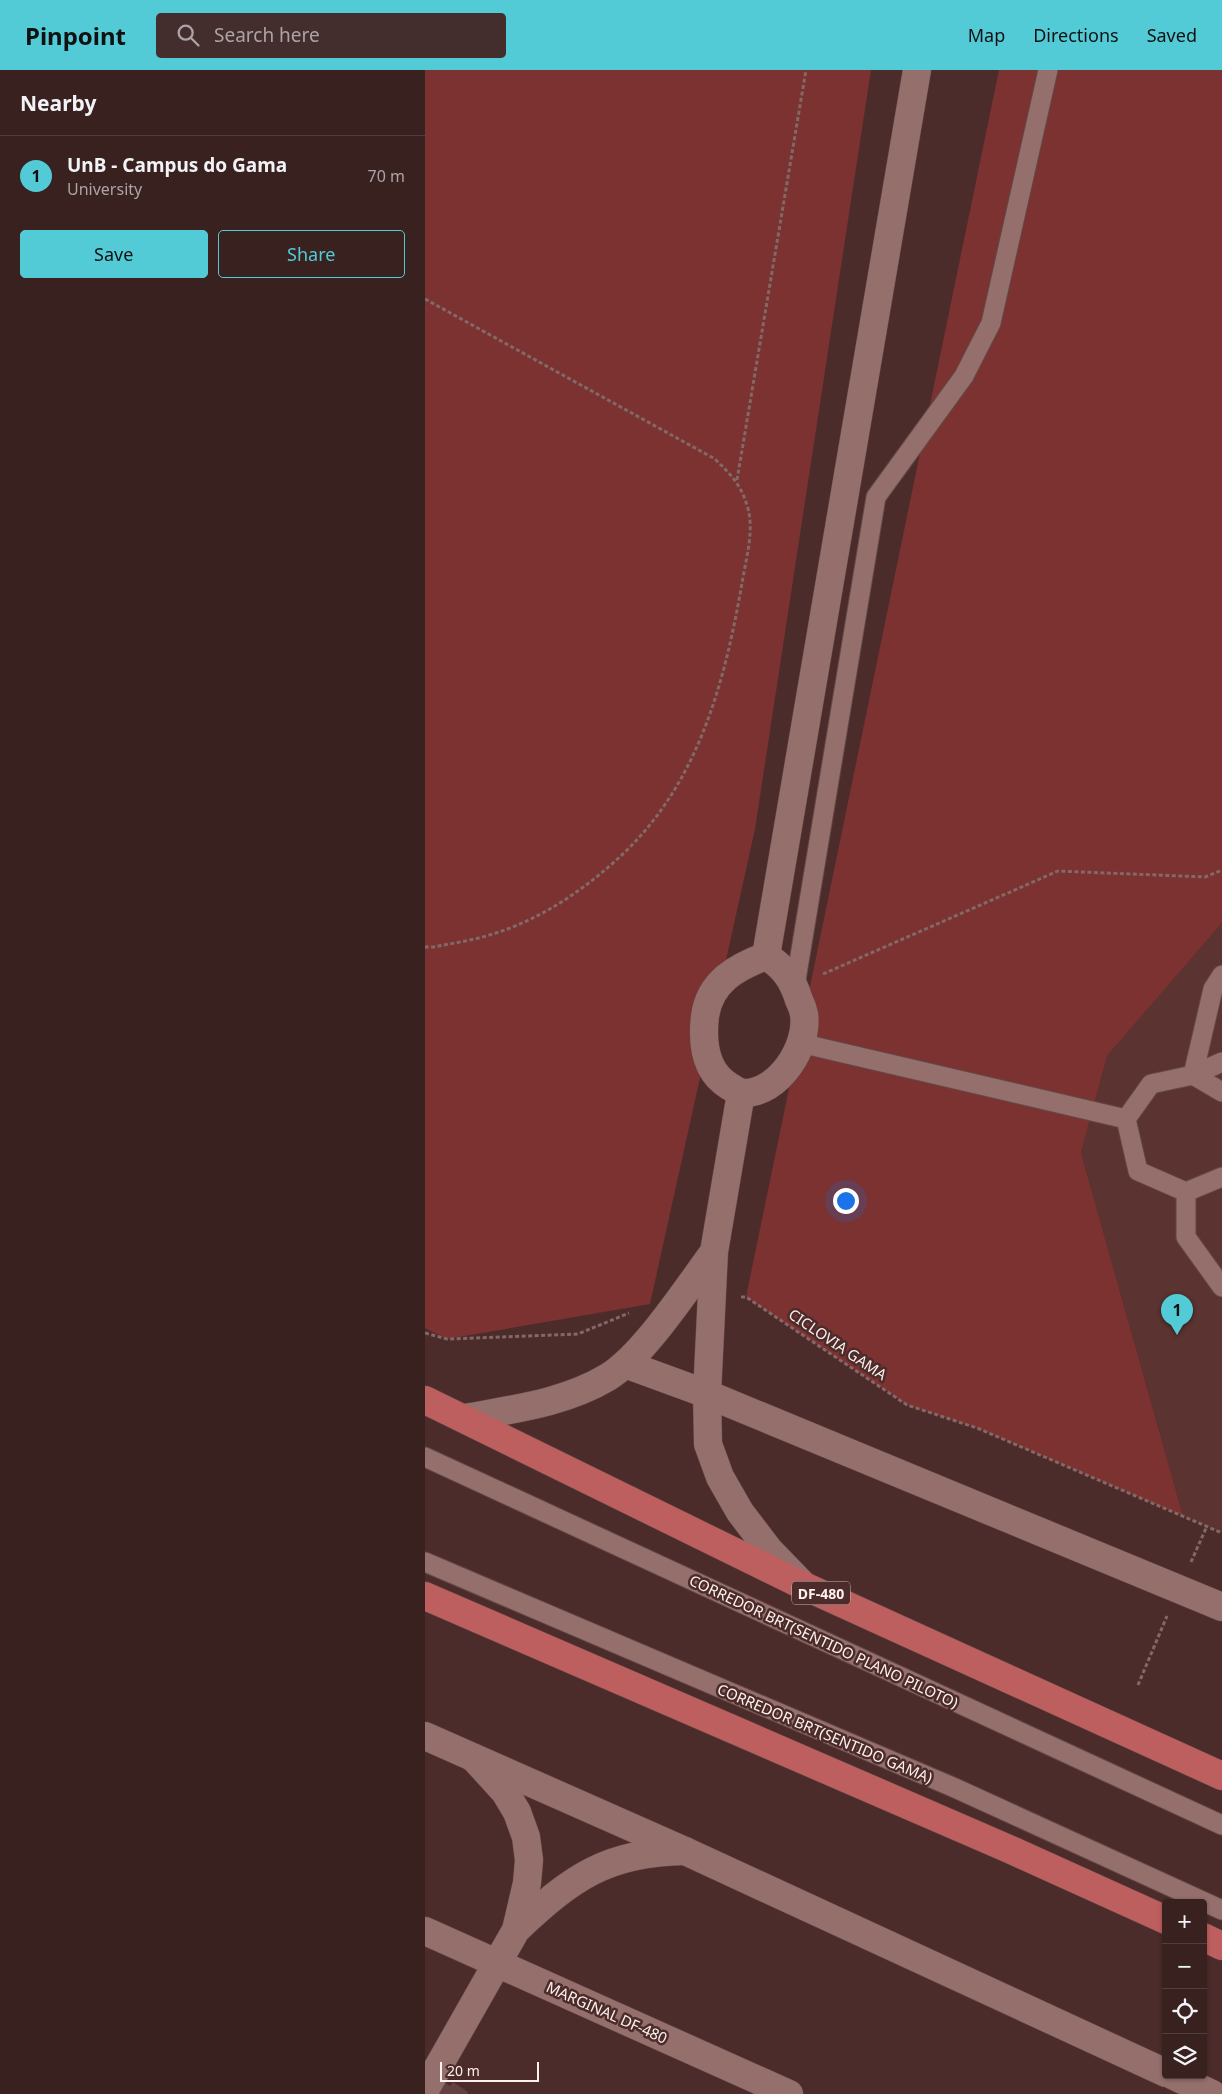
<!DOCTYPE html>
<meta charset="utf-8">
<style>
body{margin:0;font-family:"Noto Sans",sans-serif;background:#442e2d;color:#f1f3f6}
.controls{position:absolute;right:15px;bottom:15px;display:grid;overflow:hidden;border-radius:5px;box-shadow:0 1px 4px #0004}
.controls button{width:45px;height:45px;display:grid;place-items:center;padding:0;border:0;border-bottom:1px solid #533e3e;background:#392120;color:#f1f3f6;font:25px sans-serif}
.scale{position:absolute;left:15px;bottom:12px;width:99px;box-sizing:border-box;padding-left:5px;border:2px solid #fdf0ee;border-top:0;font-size:14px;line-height:18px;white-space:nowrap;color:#fdf0ee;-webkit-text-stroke:4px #4c2c2a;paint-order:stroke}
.you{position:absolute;left:420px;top:1130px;width:18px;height:18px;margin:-12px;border:4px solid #fff;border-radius:50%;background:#1a73e8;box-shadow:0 0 0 8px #1a73e833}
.badge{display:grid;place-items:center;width:32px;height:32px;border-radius:50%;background:#52cbd7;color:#111;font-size:16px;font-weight:700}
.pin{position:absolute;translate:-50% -41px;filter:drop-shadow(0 1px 2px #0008)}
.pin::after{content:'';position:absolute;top:26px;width:18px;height:15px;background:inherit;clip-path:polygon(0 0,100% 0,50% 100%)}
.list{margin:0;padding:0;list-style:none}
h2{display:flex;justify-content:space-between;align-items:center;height:65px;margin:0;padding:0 20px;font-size:21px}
h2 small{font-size:16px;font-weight:400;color:#aba3a5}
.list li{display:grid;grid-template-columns:32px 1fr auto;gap:15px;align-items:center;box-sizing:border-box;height:80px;padding:0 20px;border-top:1px solid #533e3e}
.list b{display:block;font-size:19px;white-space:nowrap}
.list p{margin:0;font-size:16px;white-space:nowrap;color:#aba3a5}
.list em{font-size:16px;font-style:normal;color:#aba3a5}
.actions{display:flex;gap:10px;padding:15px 20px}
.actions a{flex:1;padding:11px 0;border:1px solid #52cbd7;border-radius:5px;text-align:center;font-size:18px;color:#52cbd7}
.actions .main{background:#52cbd7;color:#111}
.icon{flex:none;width:28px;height:28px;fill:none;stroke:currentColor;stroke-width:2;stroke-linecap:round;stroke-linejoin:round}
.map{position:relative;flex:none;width:797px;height:2024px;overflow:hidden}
header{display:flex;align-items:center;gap:30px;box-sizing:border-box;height:70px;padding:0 25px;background:#52cbd7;color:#111}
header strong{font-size:24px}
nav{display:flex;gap:28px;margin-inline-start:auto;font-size:18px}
.search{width:350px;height:45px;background:#442e2d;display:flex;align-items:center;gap:12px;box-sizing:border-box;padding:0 18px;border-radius:5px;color:#aba3a5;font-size:19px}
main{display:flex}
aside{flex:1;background:#392120}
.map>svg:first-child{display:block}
</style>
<header>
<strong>Pinpoint</strong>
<div class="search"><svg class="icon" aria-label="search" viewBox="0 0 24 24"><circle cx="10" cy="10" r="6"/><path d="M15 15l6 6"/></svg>Search here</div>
<nav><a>Map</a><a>Directions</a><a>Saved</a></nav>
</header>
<main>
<aside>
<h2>Nearby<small></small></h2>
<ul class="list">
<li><span class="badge">1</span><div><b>UnB - Campus do Gama</b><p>University</p></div><em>70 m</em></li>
</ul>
<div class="actions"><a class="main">Save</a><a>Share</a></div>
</aside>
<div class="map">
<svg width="797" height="2024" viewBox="0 0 797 2024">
<rect width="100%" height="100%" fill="#4c2c2a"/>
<path fill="#5b3331" d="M 797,853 L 797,1463 L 758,1446 L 656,1083 L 682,986 Z"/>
<path fill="#7b3230" d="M 0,0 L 446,0 L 330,759 L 225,1234 L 22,1269 L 0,1258 Z
M 574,0 L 797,0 L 797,853 L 682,986 L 656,1083 L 758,1446 L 552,1358 L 482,1335 L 321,1227 Z"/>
<path fill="#64413f" d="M 0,1999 L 25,2016 L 28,2012 L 43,2022 L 42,2024 L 0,2024 Z"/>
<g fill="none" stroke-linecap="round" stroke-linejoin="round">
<defs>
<path id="lane" d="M 370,916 L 451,427 L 539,306 L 566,253 L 623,0
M 375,973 L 701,1049
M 768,1005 L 788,919 L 797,905
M 768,1005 L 797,992
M 797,1022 L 768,1005 L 726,1014 L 701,1049 L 713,1101 L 761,1122 L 797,1107
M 761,1122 L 761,1167 L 797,1217
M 0,1387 L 797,1755
M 0,1492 L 530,1718 L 797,1840"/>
<path id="street" d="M 91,1860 C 146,1808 182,1782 260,1781
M 0,2020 L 91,1860 L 102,1813 L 104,1790 L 101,1767 L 92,1742 L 80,1722 L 49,1688"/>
<path id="secondary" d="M 341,886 L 492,0
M 341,886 C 359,897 368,910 374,930 C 376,934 378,939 379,944 C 384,977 353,1024 318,1023 C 313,1022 308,1018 304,1016 C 279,1001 277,972 280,946 C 285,911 312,897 341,886 Z
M 316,1023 L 289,1182 L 282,1324 L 283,1374 L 295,1407 L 315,1442 L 344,1480 L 378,1515
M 200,1294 L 282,1324 L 797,1537
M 40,1348 C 88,1339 140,1333 183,1307 C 219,1285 262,1218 289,1182
M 0,1666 L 260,1781 L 741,2003
M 0,1861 L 364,2024
M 747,2005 L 787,2024"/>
<path id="primary" d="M 0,1330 L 379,1516 L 797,1706
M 0,1526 L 584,1779 L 741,1850
M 778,1867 L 797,1876"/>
</defs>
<use href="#lane" stroke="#624947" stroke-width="21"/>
<use href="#street" stroke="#624947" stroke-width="29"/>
<use href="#secondary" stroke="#624947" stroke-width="29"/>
<use href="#primary" stroke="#624947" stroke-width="29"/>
<path stroke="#826866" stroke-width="3" stroke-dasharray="4 2.5" stroke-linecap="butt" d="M 0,229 L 290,389 C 305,404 315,413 322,435 C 330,460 321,488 317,513 C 299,617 271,721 188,793 C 153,824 113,850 68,864 C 49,870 29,873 9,877 L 0,877
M 312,410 L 381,0
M 398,904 L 633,801 L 780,807 L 797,800
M 316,1227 L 321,1227 L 482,1335 L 552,1358 L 797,1463
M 0,1263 L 22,1269 L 153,1264 L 204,1243
M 766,1492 L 782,1456
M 713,1615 L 742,1546"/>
<use href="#lane" stroke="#946f6c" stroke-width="19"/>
<use href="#street" stroke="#946f6c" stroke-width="28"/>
<use href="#secondary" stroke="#946f6c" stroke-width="28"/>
<use href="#primary" stroke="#bd5f5e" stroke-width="28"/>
</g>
<g text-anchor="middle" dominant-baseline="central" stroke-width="5" stroke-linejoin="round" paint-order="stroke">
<rect fill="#4c2c2a" stroke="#c8b5b3" stroke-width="1" x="367" y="1511.5" width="58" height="23" rx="4"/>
<g font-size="14" font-weight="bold" fill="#fdf0ee">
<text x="396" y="1523">DF-480</text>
</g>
<g font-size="15" fill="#fdf0ee" stroke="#4c2c2a">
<text transform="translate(413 1274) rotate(34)">CICLOVIA GAMA</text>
<text transform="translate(399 1571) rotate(25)">CORREDOR BRT(SENTIDO PLANO PILOTO)</text>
<text transform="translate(400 1663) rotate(23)">CORREDOR BRT(SENTIDO GAMA)</text>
<text transform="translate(182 1942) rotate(24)">MARGINAL DF-480</text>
</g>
</g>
</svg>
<div class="controls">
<button>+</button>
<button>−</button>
<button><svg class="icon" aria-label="locate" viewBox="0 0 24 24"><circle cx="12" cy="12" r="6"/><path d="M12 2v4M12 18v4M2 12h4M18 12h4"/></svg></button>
<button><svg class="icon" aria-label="layers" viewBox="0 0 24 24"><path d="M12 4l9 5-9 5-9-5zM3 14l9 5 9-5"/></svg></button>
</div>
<div class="scale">20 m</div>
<div class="you"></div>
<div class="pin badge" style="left:752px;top:1265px">1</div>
</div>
</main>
